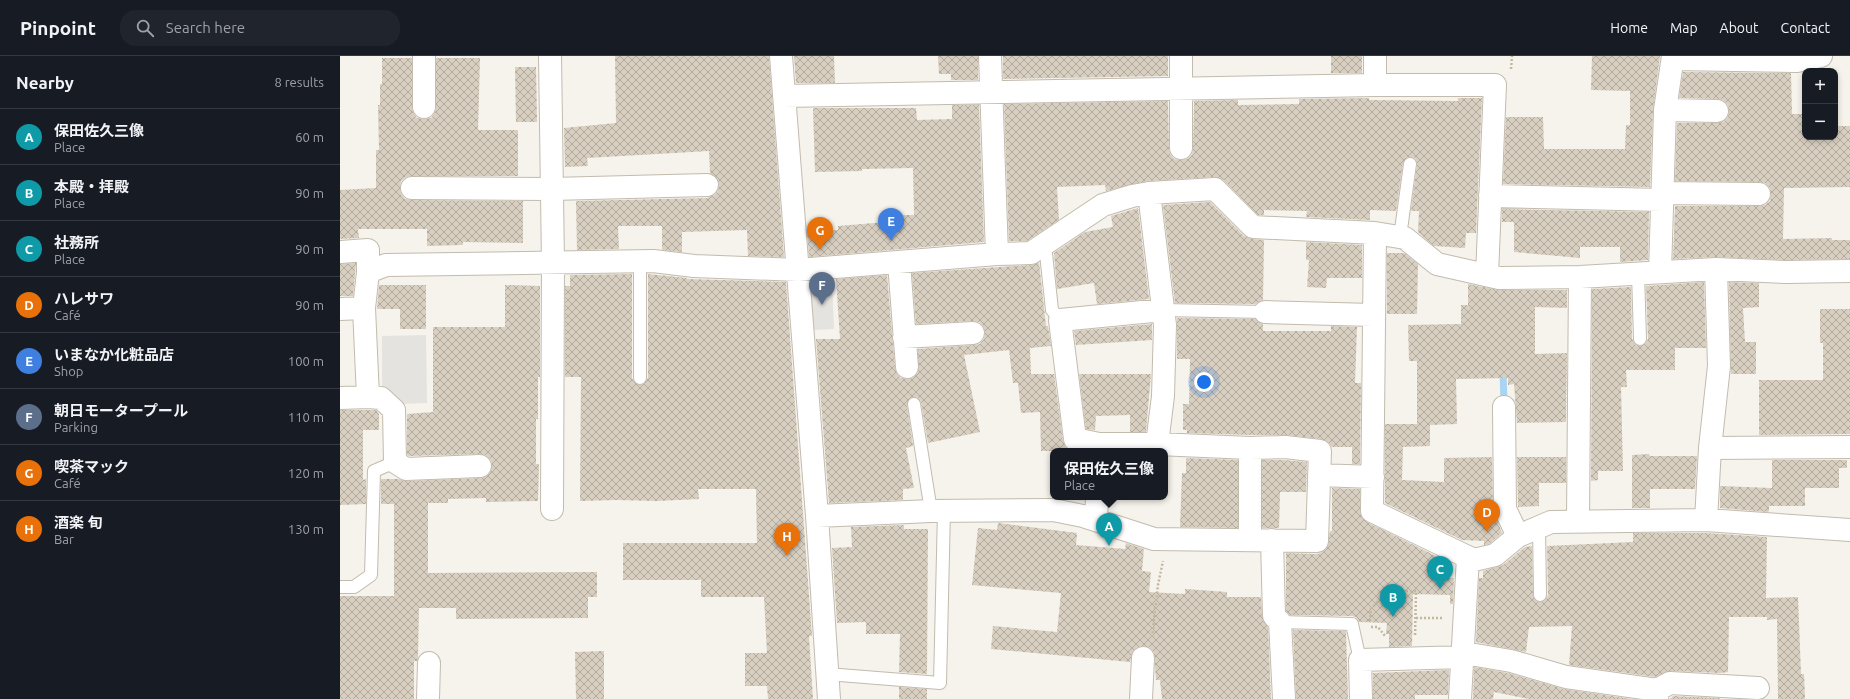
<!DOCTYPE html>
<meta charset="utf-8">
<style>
body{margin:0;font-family:Ubuntu,"Noto Sans JP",sans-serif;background:#20242c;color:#f1f3f6}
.controls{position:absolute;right:12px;top:12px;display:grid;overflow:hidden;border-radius:8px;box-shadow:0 2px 6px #0003}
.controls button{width:36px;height:36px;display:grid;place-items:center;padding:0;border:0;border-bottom:1px solid #363941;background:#171b24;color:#f1f3f6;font:20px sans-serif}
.you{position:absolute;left:864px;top:326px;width:14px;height:14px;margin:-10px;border:3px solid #fff;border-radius:50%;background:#1a73e8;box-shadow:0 0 0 6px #1a73e833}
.badge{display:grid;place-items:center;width:26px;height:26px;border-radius:50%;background:#8c9099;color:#fff;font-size:13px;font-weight:700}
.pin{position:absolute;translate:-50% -33px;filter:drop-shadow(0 1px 2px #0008)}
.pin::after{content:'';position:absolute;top:21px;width:14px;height:12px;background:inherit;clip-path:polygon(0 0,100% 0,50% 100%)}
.popup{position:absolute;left:710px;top:392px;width:118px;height:52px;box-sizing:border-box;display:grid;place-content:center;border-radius:8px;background:#171b24;filter:drop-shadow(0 1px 3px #0005);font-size:13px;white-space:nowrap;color:#9ea1a6}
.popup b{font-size:15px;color:#f1f3f6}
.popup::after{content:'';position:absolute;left:50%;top:100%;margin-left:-8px;border:8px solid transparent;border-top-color:#171b24}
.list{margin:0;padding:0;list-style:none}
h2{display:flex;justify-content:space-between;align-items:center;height:52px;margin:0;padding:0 16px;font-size:17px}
h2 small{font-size:13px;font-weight:400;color:#9ea1a6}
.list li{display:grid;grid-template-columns:26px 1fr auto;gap:12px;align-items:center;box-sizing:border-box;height:56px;padding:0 16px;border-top:1px solid #363941}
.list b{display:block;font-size:15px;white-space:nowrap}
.list p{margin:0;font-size:13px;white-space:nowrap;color:#9ea1a6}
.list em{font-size:13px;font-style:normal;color:#9ea1a6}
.icon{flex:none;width:22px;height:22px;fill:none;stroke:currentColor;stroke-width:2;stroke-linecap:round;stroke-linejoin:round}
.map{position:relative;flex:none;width:1510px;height:643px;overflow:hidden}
header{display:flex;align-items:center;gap:24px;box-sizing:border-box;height:56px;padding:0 20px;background:#171b24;border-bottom:1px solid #363941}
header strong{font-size:19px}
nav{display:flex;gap:22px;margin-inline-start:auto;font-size:14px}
.search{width:280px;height:36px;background:#20242c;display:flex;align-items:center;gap:10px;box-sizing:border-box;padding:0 14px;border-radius:16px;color:#9ea1a6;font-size:15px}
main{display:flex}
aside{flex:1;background:#171b24}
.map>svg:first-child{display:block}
</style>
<header>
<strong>Pinpoint</strong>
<div class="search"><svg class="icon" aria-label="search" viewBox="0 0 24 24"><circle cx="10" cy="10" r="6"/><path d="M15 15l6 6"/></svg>Search here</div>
<nav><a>Home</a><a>Map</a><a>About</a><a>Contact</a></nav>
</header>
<main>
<aside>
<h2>Nearby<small>8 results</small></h2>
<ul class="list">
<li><span class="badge" style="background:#0f9aa8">A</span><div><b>保田佐久三像</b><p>Place</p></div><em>60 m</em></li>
<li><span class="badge" style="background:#0f9aa8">B</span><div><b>本殿・拝殿</b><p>Place</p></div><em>90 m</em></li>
<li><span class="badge" style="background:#0f9aa8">C</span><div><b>社務所</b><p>Place</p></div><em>90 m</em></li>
<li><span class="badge" style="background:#e8710a">D</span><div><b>ハレサワ</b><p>Café</p></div><em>90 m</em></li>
<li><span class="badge" style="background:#3f7fe0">E</span><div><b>いまなか化粧品店</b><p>Shop</p></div><em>100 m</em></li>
<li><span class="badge" style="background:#5c6f8a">F</span><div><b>朝日モータープール</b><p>Parking</p></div><em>110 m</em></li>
<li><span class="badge" style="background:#e8710a">G</span><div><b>喫茶マック</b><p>Café</p></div><em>120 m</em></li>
<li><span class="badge" style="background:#e8710a">H</span><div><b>酒楽 旬</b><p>Bar</p></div><em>130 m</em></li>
</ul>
</aside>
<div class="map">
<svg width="1510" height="643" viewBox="0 0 1510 643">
<defs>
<pattern id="building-cross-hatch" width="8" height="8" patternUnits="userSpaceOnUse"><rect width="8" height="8" fill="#d8cfc1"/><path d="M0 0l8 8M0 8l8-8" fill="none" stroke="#b1aa9e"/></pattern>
</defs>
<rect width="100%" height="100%" fill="#f6f3ec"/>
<path fill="#e5e3e0" d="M 492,224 L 494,273 L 473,274 L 470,226 Z
M 86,279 L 87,347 L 61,348 L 42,330 L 42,280 Z"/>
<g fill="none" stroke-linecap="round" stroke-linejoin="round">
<path stroke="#a9d4f2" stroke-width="7" d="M 1163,314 L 1164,348"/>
</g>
<path fill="url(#building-cross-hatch)" d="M 275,0 L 429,0 L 444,201 L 408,200 L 407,174 L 342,176 L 342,196 L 322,194 L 322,170 L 278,170 L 279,193 L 237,194 L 236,145 L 367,142 L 374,139 L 378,135 L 379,129 L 377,122 L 370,117 L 369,95 L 247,102 L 248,110 L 225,111 L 224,72 L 276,67 Z
M 454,0 L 494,0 L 495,27 L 456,27 Z
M 598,0 L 638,0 L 638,24 L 611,24 L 611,18 L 599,18 Z
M 663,0 L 828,0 L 828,20 L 663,23 Z
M 991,0 L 1022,0 L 1022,17 L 991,17 Z
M 1252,0 L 1320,0 L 1313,54 L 1310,131 L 1163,128 L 1166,61 L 1203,61 L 1204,93 L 1285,93 L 1286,69 L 1290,69 L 1290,35 L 1251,34 Z
M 42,2 L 72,2 L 72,51 L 73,57 L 77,62 L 84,63 L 91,62 L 95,57 L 96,51 L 96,2 L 140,2 L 138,74 L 178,74 L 178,120 L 72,120 L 66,121 L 61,125 L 60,132 L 61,138 L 65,143 L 72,144 L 183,145 L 183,187 L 123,186 L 123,189 L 87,190 L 87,173 L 18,173 L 19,182 L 0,183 L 0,134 L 36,132 L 36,94 L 39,94 L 38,49 L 40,49 L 40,28 L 42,28 Z
M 175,11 L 196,11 L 197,66 L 176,66 Z
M 1343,16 L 1451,17 L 1452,58 L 1465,58 L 1465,81 L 1495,81 L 1495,70 L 1510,70 L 1510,131 L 1444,132 L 1443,183 L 1492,182 L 1492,184 L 1510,184 L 1510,203 L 1446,204 L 1376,201 L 1333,203 L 1335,150 L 1419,150 L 1425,149 L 1430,145 L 1431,139 L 1430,132 L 1425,127 L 1419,126 L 1335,125 L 1337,67 L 1377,67 L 1383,66 L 1388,61 L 1389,56 L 1388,49 L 1383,44 L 1378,43 L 1339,42 Z
M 1029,42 L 1029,44 L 1118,45 L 1118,42 L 1142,42 L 1136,177 L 1126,177 L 1125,192 L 1094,190 L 1078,176 L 1079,155 L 1071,155 L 1077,109 L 1075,102 L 1071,101 L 1067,101 L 1063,107 L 1056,155 L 1030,154 L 1030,164 L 966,161 L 967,155 L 924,154 L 924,159 L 918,159 L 884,124 L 874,121 L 807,125 L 766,135 L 765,129 L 717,131 L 719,164 L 687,185 L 669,185 L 664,48 L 828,45 L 829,92 L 830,98 L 834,103 L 841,104 L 847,103 L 852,99 L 853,92 L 854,45 L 898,44 L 898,49 L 959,48 L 959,43 Z
M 612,49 L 639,49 L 644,186 L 469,201 L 467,175 L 498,174 L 498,170 L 546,166 L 546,164 L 562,163 L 562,159 L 574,159 L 573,112 L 522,113 L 522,115 L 475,116 L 473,52 L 576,52 L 577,64 L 612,63 Z
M 870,146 L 904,180 L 912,183 L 924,184 L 923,244 L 915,248 L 835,247 L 823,149 Z
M 798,152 L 809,243 L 757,248 L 754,227 L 717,233 L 714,197 L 745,176 L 773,171 L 771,160 Z
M 1162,153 L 1309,156 L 1308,204 L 1280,206 L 1280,191 L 1240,191 L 1240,202 L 1174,196 L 1174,166 L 1162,166 Z
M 966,186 L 1022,189 L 1022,222 L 987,222 L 986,232 L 967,231 L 969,204 L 966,204 Z
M 1047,197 L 1064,197 L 1078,208 L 1077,258 L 1047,258 Z
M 699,206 L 706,270 L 708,270 L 711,290 L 690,292 L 691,318 L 714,318 L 723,385 L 726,391 L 732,395 L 701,395 L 700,356 L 681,357 L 678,327 L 673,327 L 669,294 L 624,299 L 640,376 L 588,387 L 581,346 L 577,341 L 570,342 L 567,349 L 573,390 L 566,392 L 574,432 L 563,433 L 563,444 L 489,447 L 476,283 L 500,283 L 496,223 L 547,219 L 555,312 L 557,318 L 561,322 L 568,323 L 574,321 L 578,316 L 578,293 L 634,289 L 640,288 L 644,283 L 645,277 L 643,270 L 639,266 L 633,265 L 576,268 L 572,217 L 691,209 Z
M 16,207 L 13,240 L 0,240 L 0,208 Z
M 292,218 L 292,322 L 294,326 L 300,329 L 304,328 L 308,322 L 308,218 L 347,222 L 347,223 L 446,226 L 472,580 L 469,580 L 473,643 L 428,643 L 427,630 L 405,630 L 405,597 L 427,597 L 424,541 L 361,541 L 361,524 L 283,524 L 283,487 L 417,487 L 416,433 L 358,433 L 359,443 L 317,445 L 276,444 L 240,445 L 241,321 L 225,321 L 225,230 L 230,230 L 230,219 Z
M 1364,226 L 1366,292 L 1335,292 L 1335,314 L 1286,314 L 1287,331 L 1281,331 L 1283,415 L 1258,415 L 1258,424 L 1251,425 L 1252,233 L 1291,231 L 1292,283 L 1296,289 L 1301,290 L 1306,287 L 1308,283 L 1306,230 Z
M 1389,226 L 1419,227 L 1419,251 L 1403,252 L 1405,286 L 1416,286 L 1416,318 L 1391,318 Z
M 1128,228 L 1159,234 L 1227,234 L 1227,252 L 1195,251 L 1195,298 L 1227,297 L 1226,366 L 1177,367 L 1174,328 L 1168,329 L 1168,322 L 1116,323 L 1117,368 L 1090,369 L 1090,390 L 1063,391 L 1062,424 L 1104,426 L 1104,402 L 1152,401 L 1153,453 L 1162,477 L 1149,488 L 1144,489 L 1144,485 L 1122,484 L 1045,447 L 1045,368 L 1077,368 L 1077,305 L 1069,305 L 1068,269 L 1121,268 L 1121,249 L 1128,249 Z
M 39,229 L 86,229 L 86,273 L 60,273 L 60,253 L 37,253 Z
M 165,229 L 200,230 L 200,321 L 198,321 L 198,363 L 196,363 L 196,408 L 199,408 L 198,445 L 146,446 L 146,442 L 108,443 L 108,447 L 88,447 L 88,517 L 257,516 L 257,541 L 248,541 L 248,562 L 116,563 L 116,552 L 79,552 L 78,601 L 77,605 L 74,605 L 74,643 L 0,643 L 0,540 L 54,540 L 54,448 L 41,448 L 41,423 L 58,423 L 67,425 L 141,422 L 147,420 L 151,415 L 152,409 L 151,404 L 146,399 L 140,398 L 69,400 L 67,399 L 67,358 L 93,356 L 93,271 L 165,271 Z
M 1480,253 L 1510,253 L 1510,378 L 1419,379 L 1419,324 L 1483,324 L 1483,287 L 1480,287 Z
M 837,262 L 915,263 L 923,268 L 923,275 L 991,275 L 991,270 L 1017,271 L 1015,327 L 1021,327 L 1020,408 L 1012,408 L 1012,391 L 992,391 L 987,385 L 981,383 L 946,379 L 910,379 L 847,377 L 847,374 L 843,374 L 843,348 L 849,348 L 850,303 L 837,303 Z
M 812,268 L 812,284 L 736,289 L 734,275 Z
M 739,318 L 811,318 L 806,376 L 790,376 L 790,359 L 756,360 L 755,374 L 746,373 Z
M 0,354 L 36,354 L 39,358 L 39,374 L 23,374 L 23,424 L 26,423 L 26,448 L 0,449 Z
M 1309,398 L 1310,400 L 1357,400 L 1355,433 L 1310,433 L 1310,452 L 1292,452 L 1292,399 Z
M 1177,401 L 1226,401 L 1226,427 L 1199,427 L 1199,450 L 1178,451 Z
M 846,402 L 898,404 L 898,472 L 840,471 L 842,417 L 846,417 Z
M 922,404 L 944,404 L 967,406 L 966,436 L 940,436 L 939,472 L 922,472 Z
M 1432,404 L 1507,404 L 1507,412 L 1499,412 L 1499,432 L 1465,432 L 1465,450 L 1429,450 L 1429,455 L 1428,456 L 1380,452 L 1380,430 L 1432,432 Z
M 992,432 L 1020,433 L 1020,455 L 1022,462 L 1027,466 L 1104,504 L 1103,522 L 1114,522 L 1113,548 L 1110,548 L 1110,539 L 1073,538 L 1072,590 L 1049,591 L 1049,578 L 1046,578 L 1047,567 L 1019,566 L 1016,561 L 1012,560 L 950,559 L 946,555 L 946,497 L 977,498 L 983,496 L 987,492 L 990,475 L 992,475 Z
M 658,467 L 737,477 L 736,489 L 785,493 L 786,487 L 804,493 L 802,515 L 811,516 L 809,536 L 845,538 L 845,533 L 887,536 L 887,541 L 921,541 L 922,560 L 928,571 L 931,643 L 822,643 L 820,624 L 816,624 L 814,597 L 810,592 L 804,590 L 798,591 L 793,595 L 790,606 L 651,593 L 653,570 L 717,576 L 721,537 L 632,529 L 638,472 L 657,474 Z
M 564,469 L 564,473 L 588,473 L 587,618 L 559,616 L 560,578 L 526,578 L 526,566 L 497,567 L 492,492 L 512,491 L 511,471 Z
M 1293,477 L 1366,477 L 1427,481 L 1426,542 L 1458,541 L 1461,618 L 1464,618 L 1465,643 L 1438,643 L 1437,563 L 1427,564 L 1427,561 L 1389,561 L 1388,616 L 1380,617 L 1331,615 L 1315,621 L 1229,609 L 1232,570 L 1189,571 L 1186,596 L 1136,586 L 1139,522 L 1143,522 L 1143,515 L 1163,509 L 1185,491 L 1192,490 L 1193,540 L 1196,545 L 1200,546 L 1206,543 L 1208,539 L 1207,490 L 1293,486 Z
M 953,574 L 1006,575 L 1008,643 L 956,643 Z
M 264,595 L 264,643 L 236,643 L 235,596 Z
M 1134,611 L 1168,617 L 1224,633 L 1292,643 L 1189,643 L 1154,636 L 1153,643 L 1133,643 Z
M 1109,614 L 1108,639 L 1075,639 L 1075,643 L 1033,643 L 1033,617 Z
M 559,631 L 587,633 L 587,643 L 559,643 Z
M 1333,640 L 1380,642 L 1380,643 L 1330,643 Z"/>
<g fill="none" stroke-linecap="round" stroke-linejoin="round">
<defs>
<path id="lane" d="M 1060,181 L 1070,108
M 705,188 L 712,254 L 720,264
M 300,206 L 300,322
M 1298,217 L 1300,283
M 823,254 L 925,256
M 574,348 L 591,455
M 1199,471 L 1200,539
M 0,531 L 14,531 L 31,519 L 34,415 L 55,406
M 940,566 L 1012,568 L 1020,604
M 487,618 L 600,627 L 604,455"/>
<path id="street" d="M 84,0 L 84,51
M 210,0 L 213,207 L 212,453
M 441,0 L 477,460 L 489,643
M 650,0 L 657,198
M 841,0 L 841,92
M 1035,0 L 1035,29
M 1333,3 L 1457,5 L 1481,0
M 444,40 L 1035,29 L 1155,29 L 1147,219
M 1325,54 L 1377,55
M 72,132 L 212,133 L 367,129
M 1322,137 L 1419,138
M 1150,140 L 1322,144
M 1035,177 L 1032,455 L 1134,504 L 1155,499 L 1178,480 L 1211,466 L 1366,464 L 1510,474
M 0,196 L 28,194 L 28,216 L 24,252 L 28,341 L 0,342
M 559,207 L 567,311
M 28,216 L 46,209 L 313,205 L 354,210 L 458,214 L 657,198 L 691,197 L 763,149 L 792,140 L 809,137 L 875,133 L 913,171 L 1035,177 L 1065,182 L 1097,208 L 1159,222 L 1240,221 L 1376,213 L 1446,216 L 1510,215
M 1320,216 L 1325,54 L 1333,0
M 0,253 L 24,252
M 925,256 L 1033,259
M 564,281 L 633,277
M 28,341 L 41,342 L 54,354 L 55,406 L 66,413 L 140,410
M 1164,351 L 1165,453 L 1178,480
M 817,388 L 759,388 L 735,383 L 720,264 L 823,254
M 1370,392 L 1510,391
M 979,419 L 1033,421
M 477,460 L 591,455 L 713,454 L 743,460 L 814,483 L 977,485 L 980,395 L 945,391 L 910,392 L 817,388 L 823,340 L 825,269 L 809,137
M 756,464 L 757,441
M 1366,464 L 1370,392 L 1379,310 L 1376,213
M 1238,465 L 1240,221
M 910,484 L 910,392
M 932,484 L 934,560 L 940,566 L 944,643
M 1124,597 L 1171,605 L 1226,621 L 1317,634
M 88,643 L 89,607
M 801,643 L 803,602
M 1021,643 L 1020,604 L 1124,601
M 1120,643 L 1128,501
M 1317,643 L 1317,634 L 1330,627 L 1418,632"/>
</defs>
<use href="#lane" stroke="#c2bbae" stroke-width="14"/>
<use href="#street" stroke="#c2bbae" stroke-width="24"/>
<path stroke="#c4b79f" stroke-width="2.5" stroke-dasharray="2 2" stroke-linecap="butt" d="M 1171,13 L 1172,0
M 1062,535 L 1076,535 L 1075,581
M 1076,562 L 1103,562
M 1030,565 L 1031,553 L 1040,543 L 1049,542
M 1031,571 L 1038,571 L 1045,580
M 812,581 L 818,529 L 823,505"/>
<use href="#lane" stroke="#fff" stroke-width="12"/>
<use href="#street" stroke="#fff" stroke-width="22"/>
</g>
</svg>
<div class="controls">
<button>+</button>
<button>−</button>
</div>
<div class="you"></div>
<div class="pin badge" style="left:769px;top:490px;background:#0f9aa8">A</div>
<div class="popup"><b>保田佐久三像</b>Place</div>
<div class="pin badge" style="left:1053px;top:561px;background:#0f9aa8">B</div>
<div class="pin badge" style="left:1100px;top:533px;background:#0f9aa8">C</div>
<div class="pin badge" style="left:1147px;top:476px;background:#e8710a">D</div>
<div class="pin badge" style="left:551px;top:185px;background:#3f7fe0">E</div>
<div class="pin badge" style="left:482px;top:249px;background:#5c6f8a">F</div>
<div class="pin badge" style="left:480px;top:194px;background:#e8710a">G</div>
<div class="pin badge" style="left:447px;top:500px;background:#e8710a">H</div>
</div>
</main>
